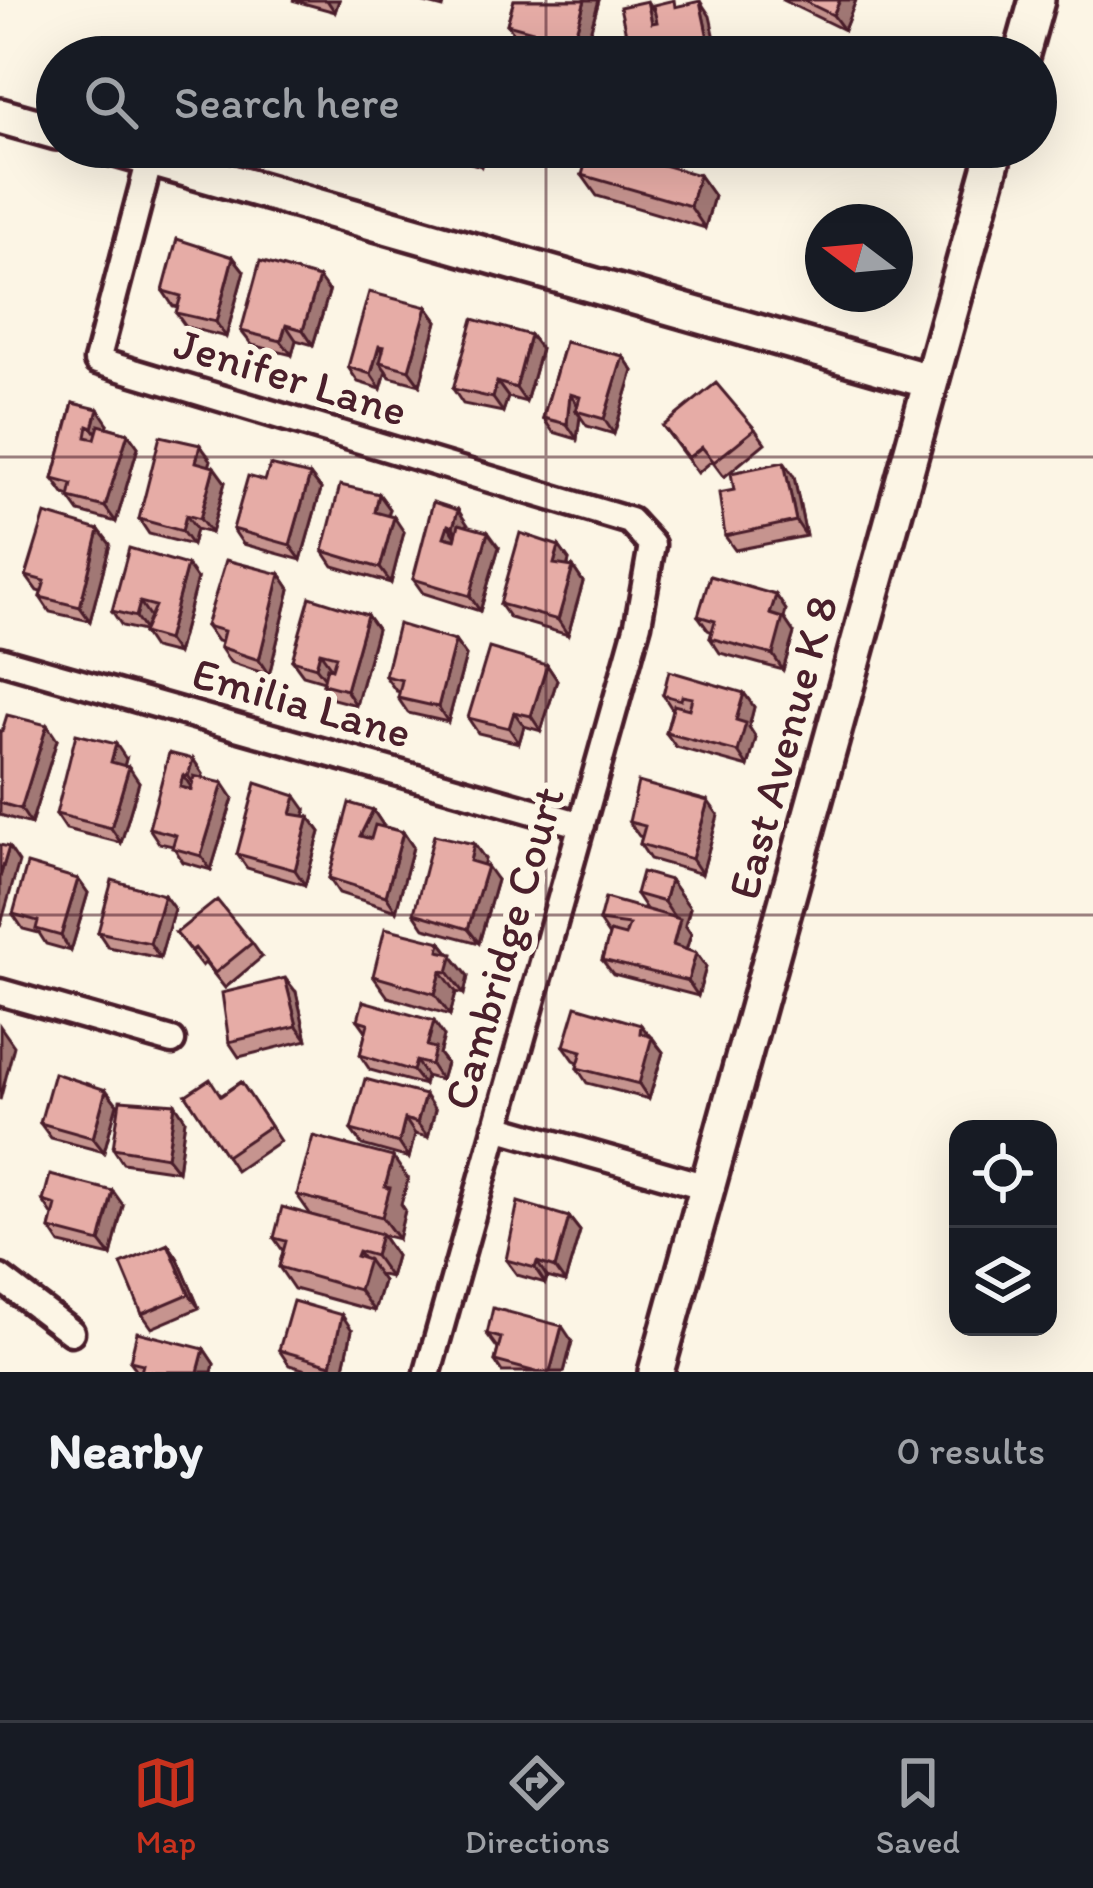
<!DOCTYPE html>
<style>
body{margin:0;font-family:Itim,sans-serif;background:#20242c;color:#f1f3f6}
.controls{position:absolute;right:36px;bottom:36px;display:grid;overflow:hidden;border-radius:24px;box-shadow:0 12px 48px #0002}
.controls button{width:108px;height:108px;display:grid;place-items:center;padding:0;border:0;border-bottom:3px solid #363941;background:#171b24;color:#f1f3f6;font:60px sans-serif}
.compass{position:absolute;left:805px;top:204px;width:108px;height:108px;border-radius:50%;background:#171b24;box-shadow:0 12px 48px #0002;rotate:286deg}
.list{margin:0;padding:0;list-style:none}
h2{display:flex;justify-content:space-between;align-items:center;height:156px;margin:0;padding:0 48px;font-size:51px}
h2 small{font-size:39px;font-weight:400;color:#9ea1a6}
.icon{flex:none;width:66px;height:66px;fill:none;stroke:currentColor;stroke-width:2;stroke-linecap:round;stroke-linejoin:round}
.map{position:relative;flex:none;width:1093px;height:1372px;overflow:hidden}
.search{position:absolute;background:#171b24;box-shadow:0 12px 48px #0002;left:36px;right:36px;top:36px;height:132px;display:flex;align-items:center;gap:30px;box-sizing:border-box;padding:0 42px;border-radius:66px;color:#9ea1a6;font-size:45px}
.sheet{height:348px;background:#171b24}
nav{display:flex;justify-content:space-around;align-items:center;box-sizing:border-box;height:168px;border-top:3px solid #363941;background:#171b24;font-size:33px;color:#9ea1a6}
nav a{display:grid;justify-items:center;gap:6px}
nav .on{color:#c8321e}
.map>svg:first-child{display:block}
</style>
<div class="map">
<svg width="1093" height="1372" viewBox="0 0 1093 1372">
<rect width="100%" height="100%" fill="#fcf5e5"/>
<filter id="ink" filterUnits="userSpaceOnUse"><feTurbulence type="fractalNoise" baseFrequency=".00833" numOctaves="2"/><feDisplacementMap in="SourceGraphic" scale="24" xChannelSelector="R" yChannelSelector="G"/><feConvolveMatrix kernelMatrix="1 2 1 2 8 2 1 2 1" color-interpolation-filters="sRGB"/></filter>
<g filter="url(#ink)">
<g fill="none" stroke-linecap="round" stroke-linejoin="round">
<defs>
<path id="street" d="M 150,159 L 97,361 L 630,521 L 652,545 L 638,624 L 428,1372
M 0,660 L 582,825
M 0,992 L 172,1041
M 496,1127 L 707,1187
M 0,1278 L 71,1332"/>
<path id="secondary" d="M 1021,57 L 1037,0
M 0,116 L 57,132
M 109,147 L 929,381
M 656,1372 L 996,147"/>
</defs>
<use href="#street" stroke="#4a1f2b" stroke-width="33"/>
<use href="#secondary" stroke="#4a1f2b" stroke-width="42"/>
<use href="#street" stroke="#fcf5e5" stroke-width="24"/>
<use href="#secondary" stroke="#fcf5e5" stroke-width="33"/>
</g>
<path fill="#c6948f" stroke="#4a1f2b" stroke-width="3" d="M 292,0 L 339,0 L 335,12 Z
M 413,0 L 445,0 L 443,8 Z
M 514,0 L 599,0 L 583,57 L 518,39 L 507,24 Z
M 782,0 L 856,0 L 844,30 Z
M 442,147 L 486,147 L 481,166 L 449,157 Z
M 582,175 L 699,175 L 714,196 L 705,228 L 597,196 Z
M 233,257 L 244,271 L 226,337 L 186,327 L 176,313 L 178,307 L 173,306 L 163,291 Z
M 329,292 L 313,345 L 296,340 L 292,355 L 252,345 L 241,331 Z
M 427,307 L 437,321 L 420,385 L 390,377 L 386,371 L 381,389 L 358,382 L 348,367 Z
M 530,335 L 541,349 L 526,402 L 508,397 L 503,412 L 463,404 L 453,389 Z
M 565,342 L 623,356 L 633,371 L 614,434 L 587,426 L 580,416 L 577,439 L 553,432 L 543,418 Z
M 73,403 L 108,424 L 107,427 L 128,433 L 138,447 L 116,522 L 79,512 L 69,498 L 69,496 L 64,494 L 53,479 Z
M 663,426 L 755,429 L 765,443 L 724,477 L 712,461 L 698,473 Z
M 211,460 L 209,465 L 225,482 L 211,533 L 196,529 L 192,545 L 149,534 L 139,519 Z
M 310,475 L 321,489 L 301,560 L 243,544 L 233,529 L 265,481 Z
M 794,477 L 806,536 L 735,550 L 725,536 Z
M 379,494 L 390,509 L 388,516 L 404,532 L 391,583 L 333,566 L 323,551 Z
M 458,510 L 467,526 L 499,547 L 480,611 L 423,593 L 413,579 Z
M 99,530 L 110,544 L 90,621 L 50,612 L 40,597 L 41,592 L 37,591 L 26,576 Z
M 559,546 L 569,560 L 568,566 L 573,567 L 583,582 L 568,635 L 510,618 L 500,604 Z
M 280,574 L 290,589 L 269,675 L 230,662 L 220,647 L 221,642 L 217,641 L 206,626 Z
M 197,579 L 177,654 L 153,648 L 143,633 L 143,631 L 122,626 L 112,611 Z
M 776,595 L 786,610 L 784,618 L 794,633 L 783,670 L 720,653 L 710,638 L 712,632 L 708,630 L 698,616 Z
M 367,615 L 377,629 L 356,705 L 333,699 L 323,684 L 324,681 L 303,675 L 292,660 Z
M 455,641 L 466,656 L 448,722 L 408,713 L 398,698 L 400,692 L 396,691 L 385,676 Z
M 547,665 L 557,680 L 541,731 L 524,726 L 519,743 L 478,733 L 468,718 Z
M 744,693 L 754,707 L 749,727 L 756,738 L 748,767 L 676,747 L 666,733 L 672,709 L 663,695 Z
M 0,731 L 57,740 L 31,824 L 0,815 Z
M 126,759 L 124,766 L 139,782 L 121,843 L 66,829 L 56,814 Z
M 193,759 L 203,774 L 202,778 L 233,798 L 211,870 L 183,862 L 173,846 L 159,843 L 149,828 Z
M 306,810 L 305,816 L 309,817 L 320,832 L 305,885 L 247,868 L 237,854 Z
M 373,810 L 383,825 L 382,826 L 403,832 L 413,847 L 396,911 L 339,893 L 329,878 Z
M 718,815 L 702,874 L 650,859 L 640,844 L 642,837 L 639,836 L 629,822 Z
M 474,844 L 485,859 L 483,865 L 497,880 L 479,943 L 424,928 L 414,913 Z
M 78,879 L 88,893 L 71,951 L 46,944 L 39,933 L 23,929 L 13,914 Z
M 670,880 L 690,908 L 685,925 L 691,934 L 686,949 L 696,953 L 706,967 L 698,996 L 613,974 L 602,960 L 609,936 L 599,921 L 646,909 L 636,894 Z
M 164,895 L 174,909 L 160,958 L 108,947 L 98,932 Z
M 176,933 L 252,943 L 262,957 L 225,988 L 205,963 L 202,966 Z
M 441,942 L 468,976 L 464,994 L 456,992 L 450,1015 L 388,997 L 373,976 Z
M 296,992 L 307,1040 L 239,1057 L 229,1042 Z
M 358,1020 L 444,1036 L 439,1054 L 446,1063 L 441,1080 L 426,1076 L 424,1085 L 370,1070 L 360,1055 L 366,1031 Z
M 649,1036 L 652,1037 L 663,1052 L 649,1099 L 587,1083 L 577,1068 L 578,1062 L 574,1060 L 564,1046 Z
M 241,1082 L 280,1141 L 236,1171 L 186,1095 L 222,1095 Z
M 106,1090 L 117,1104 L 104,1152 L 51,1138 L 40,1123 Z
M 175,1104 L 185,1119 L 178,1171 L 123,1163 L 113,1148 Z
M 435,1110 L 428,1137 L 415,1134 L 409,1158 L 362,1145 L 351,1130 Z
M 408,1179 L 401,1204 L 405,1210 L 398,1239 L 382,1235 L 396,1256 L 390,1277 L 377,1274 L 383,1281 L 374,1311 L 294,1289 L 279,1267 L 283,1251 L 274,1238 L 311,1215 L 297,1195 Z
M 43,1201 L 123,1205 L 111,1256 L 60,1244 L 50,1229 L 53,1216 Z
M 569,1217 L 580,1231 L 565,1282 L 547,1277 L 545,1283 L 517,1275 L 506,1260 Z
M 168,1244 L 178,1259 L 199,1308 L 152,1328 L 142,1314 Z
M 352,1330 L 343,1372 L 313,1372 L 289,1365 L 279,1350 Z
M 487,1334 L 572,1341 L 564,1372 L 502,1372 L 495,1361 L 498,1349 Z
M 204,1349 L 214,1364 L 212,1372 L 138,1372 L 130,1361 Z"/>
<path fill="#a17874" stroke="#4a1f2b" stroke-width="3" d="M 327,0 L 339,0 L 335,12 Z
M 585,0 L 599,0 L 583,57 L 573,42 Z
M 840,0 L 856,0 L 844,30 L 833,15 Z
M 647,1 L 657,16 L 662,38 L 652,23 Z
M 700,1 L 710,16 L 719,57 L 712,57 Z
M 468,147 L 486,147 L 481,166 Z
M 699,175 L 714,196 L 705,228 L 690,206 Z
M 233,257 L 244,271 L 226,337 L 216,322 Z
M 319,278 L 329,292 L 313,345 L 303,330 Z
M 427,307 L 437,321 L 420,385 L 409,370 Z
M 286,325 L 296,340 L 292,355 L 281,341 Z
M 530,335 L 541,349 L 526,402 L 516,388 Z
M 379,346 L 389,360 L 380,362 L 386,371 L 381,389 L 371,374 Z
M 623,356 L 633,371 L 614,434 L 604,419 Z
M 497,382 L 508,397 L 503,412 L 493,398 Z
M 570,394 L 580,409 L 576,411 L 580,416 L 577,439 L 567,424 Z
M 98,409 L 108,424 L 103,442 L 93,428 Z
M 128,433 L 138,447 L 116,522 L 105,507 Z
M 200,445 L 211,460 L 206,477 L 196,462 Z
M 784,462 L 794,477 L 806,536 L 796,521 Z
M 214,467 L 225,482 L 211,533 L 200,519 Z
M 310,475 L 321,489 L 301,560 L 290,545 Z
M 379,494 L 390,509 L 385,527 L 375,512 Z
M 458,510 L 468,525 L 463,542 L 453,527 Z
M 186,515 L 196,529 L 192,545 L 182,531 Z
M 394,517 L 404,532 L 391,583 L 380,568 Z
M 448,525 L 458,540 L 444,537 Z
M 99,530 L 110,544 L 90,621 L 80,607 Z
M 488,532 L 499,547 L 480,611 L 470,596 Z
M 559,546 L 569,560 L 564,579 L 554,564 Z
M 187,565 L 197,579 L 177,654 L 167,640 Z
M 573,567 L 583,582 L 568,635 L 558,620 Z
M 280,574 L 290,589 L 269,675 L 259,660 Z
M 776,595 L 786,610 L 784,618 L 794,633 L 783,670 L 773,655 L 770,614 Z
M 140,602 L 150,617 L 146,632 L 136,617 Z
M 367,615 L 377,629 L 356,705 L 346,690 Z
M 455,641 L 466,656 L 448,722 L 438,707 Z
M 320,652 L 330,666 L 327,681 L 316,667 Z
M 547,665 L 557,680 L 541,731 L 531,716 Z
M 744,693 L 754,707 L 749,727 L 756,738 L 748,767 L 738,752 L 736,720 Z
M 514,712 L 524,726 L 519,743 L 509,728 Z
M 47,725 L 57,740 L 31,824 L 21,809 Z
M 116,744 L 126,759 L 121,777 L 111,762 Z
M 193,759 L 203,774 L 199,791 L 188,776 Z
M 129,767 L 139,782 L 121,843 L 111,828 Z
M 183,775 L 193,790 L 180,787 Z
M 223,783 L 233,798 L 211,870 L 201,856 Z
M 296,796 L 306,810 L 301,828 L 291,814 Z
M 708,801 L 718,815 L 702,874 L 692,859 Z
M 373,810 L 383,825 L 370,851 L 360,836 Z
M 309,817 L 320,832 L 305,885 L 295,870 Z
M 403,832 L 413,847 L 396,911 L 386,896 Z
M 474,844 L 485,859 L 480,876 L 470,861 Z
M 9,847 L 19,862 L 0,927 L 0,877 Z
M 487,866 L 497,880 L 479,943 L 468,929 Z
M 78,879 L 88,893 L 71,951 L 61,936 Z
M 670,880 L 690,908 L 685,925 L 691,934 L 683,960 L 673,945 L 679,924 L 664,902 Z
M 164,895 L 174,909 L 160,958 L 150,943 Z
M 441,942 L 468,976 L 464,994 L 448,972 L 439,951 Z
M 696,953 L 706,967 L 698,996 L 688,981 Z
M 441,971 L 456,992 L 450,1015 L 435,994 Z
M 285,978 L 296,992 L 307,1040 L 297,1026 Z
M 434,1021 L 444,1036 L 439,1054 L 446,1063 L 441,1080 L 431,1065 L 427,1046 Z
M 641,1025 L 663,1052 L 649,1099 L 639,1084 L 640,1033 Z
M 0,1026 L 14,1046 L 0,1100 Z
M 416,1061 L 426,1076 L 424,1085 L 413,1071 Z
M 106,1090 L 117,1104 L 104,1152 L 93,1138 Z
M 425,1095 L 435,1110 L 428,1137 L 417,1123 Z
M 175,1104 L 185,1119 L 178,1171 L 167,1157 Z
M 405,1119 L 415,1134 L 409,1158 L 399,1143 Z
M 393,1157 L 408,1179 L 401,1204 L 405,1210 L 398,1239 L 382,1217 L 385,1187 Z
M 113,1191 L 123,1205 L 111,1256 L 100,1242 Z
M 569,1217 L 580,1231 L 565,1282 L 555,1268 Z
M 381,1234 L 396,1256 L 390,1277 L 375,1256 Z
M 168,1244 L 178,1259 L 199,1308 L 189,1294 Z
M 358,1251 L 366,1264 L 368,1260 L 383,1281 L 374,1311 L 359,1290 L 356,1256 Z
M 537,1262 L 547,1277 L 545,1283 L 535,1268 Z
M 342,1315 L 352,1330 L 343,1372 L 336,1372 L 331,1365 Z
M 562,1326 L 572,1341 L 564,1372 L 550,1372 Z
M 204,1349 L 214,1364 L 212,1372 L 198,1372 Z"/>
<path fill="#e6aca6" stroke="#4a1f2b" stroke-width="3" d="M 514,0 L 585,0 L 573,42 L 507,24 Z
M 674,0 L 675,7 L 700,1 L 712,57 L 631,57 L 620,7 L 647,1 L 652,23 L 657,22 L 653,5 Z
M 802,0 L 840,0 L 833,15 Z
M 590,147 L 599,147 L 699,175 L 690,206 L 582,175 Z
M 177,239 L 233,257 L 216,322 L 176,313 L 181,296 L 163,291 Z
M 260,261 L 319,278 L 303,330 L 286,325 L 281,341 L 241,331 Z
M 369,292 L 427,307 L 409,370 L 380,362 L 384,347 L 379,346 L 371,374 L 348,367 Z
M 473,319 L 530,335 L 516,388 L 497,382 L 493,398 L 453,389 Z
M 565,342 L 623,356 L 604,419 L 576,411 L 580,397 L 570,394 L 567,424 L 543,418 Z
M 716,383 L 755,429 L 714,462 L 702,447 L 688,458 L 663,426 Z
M 73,403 L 98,409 L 93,428 L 88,426 L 86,437 L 95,439 L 99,425 L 128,433 L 105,507 L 69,498 L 72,484 L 53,479 Z
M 160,436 L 200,445 L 196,462 L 214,467 L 200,519 L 186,515 L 182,531 L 139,519 Z
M 784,462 L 796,521 L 725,536 L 719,493 L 734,490 L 731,473 Z
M 270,465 L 310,475 L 290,545 L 233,529 L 248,476 L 265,481 Z
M 340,485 L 379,494 L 375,512 L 394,517 L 380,568 L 323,551 Z
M 433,502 L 458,510 L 453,527 L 448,525 L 444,537 L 455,540 L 459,524 L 488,532 L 470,596 L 413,579 Z
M 45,514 L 99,530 L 80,607 L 40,597 L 45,581 L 26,576 Z
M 520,533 L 559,546 L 554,564 L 573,567 L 558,620 L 500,604 Z
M 129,548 L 187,565 L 167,640 L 143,633 L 155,606 L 140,602 L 136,617 L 112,611 Z
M 226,560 L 280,574 L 259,660 L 220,647 L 224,631 L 206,626 Z
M 710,576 L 776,595 L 770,614 L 783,618 L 773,655 L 710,638 L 715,621 L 698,616 Z
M 310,597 L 367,615 L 346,690 L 323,684 L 327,667 L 332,669 L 336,656 L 320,652 L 316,667 L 292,660 Z
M 398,624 L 455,641 L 438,707 L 398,698 L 402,680 L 385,676 Z
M 489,648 L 547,665 L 531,716 L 514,712 L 509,728 L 468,718 Z
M 669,671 L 744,693 L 736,720 L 746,723 L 738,752 L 666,733 L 674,705 L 689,709 L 692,698 L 682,696 L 681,700 L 663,695 Z
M 7,715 L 47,725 L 21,809 L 0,803 L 0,731 L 2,731 Z
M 76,734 L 116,744 L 111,762 L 129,767 L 111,828 L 56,814 Z
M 169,753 L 193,759 L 188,776 L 183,775 L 180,787 L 191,790 L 194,776 L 223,783 L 201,856 L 172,848 L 176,835 L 149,828 Z
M 638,782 L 708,801 L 692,859 L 640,844 L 645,826 L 629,822 Z
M 256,783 L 296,796 L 291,814 L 309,817 L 295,870 L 237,854 Z
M 349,803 L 373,810 L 360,836 L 371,839 L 375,825 L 403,832 L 386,896 L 329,878 Z
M 434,835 L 474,844 L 470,861 L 487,866 L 468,929 L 414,913 Z
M 0,845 L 9,847 L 0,877 Z
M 27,864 L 78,879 L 61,936 L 36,929 L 38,921 L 13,914 Z
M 642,872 L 670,880 L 664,902 L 636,894 Z
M 112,880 L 164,895 L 150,943 L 98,932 Z
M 605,898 L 680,919 L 673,945 L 696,953 L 688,981 L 602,960 L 610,932 L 625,936 L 629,925 L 599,921 Z
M 217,900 L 252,943 L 215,973 L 195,948 L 191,951 L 176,933 Z
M 385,928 L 441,942 L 439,951 L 453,954 L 448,972 L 441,971 L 435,994 L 373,976 Z
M 285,978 L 297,1026 L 229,1042 L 222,993 Z
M 363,1001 L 434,1021 L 427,1046 L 435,1048 L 431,1065 L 416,1061 L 413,1071 L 360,1055 L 368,1023 L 358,1020 Z
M 576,1006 L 641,1025 L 640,1033 L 652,1037 L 639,1084 L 577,1068 L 582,1051 L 564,1046 Z
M 54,1073 L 106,1090 L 93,1138 L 40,1123 Z
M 210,1079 L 221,1096 L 241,1082 L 270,1126 L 226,1156 L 186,1095 Z
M 365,1079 L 425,1095 L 417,1123 L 405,1119 L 399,1143 L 351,1130 Z
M 120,1100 L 175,1104 L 167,1157 L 113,1148 Z
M 313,1136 L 393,1157 L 385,1187 L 390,1188 L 382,1217 L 297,1195 Z
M 50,1175 L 113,1191 L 100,1242 L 50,1229 L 56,1205 L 43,1201 Z
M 518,1202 L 569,1217 L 555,1268 L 537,1262 L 535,1268 L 506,1260 Z
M 282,1207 L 381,1234 L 375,1256 L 358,1251 L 356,1256 L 368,1260 L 359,1290 L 279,1267 L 286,1241 L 274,1238 Z
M 168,1244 L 189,1294 L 142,1314 L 121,1264 Z
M 293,1301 L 342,1315 L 331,1365 L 279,1350 Z
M 493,1308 L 562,1326 L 550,1372 L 536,1372 L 495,1361 L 501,1338 L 487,1334 Z
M 137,1332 L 204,1349 L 198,1372 L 141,1372 L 143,1364 L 130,1361 Z"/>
</g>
<path fill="none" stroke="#4a1f2b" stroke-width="3" stroke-opacity="0.55" d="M 546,0 L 546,57M 546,147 L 546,1372M 0,457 L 1093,457M 0,915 L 1093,915"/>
<g text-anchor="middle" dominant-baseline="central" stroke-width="12" stroke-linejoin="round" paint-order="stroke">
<g font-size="45" fill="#4a1f2b" stroke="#fcf5e5">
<text transform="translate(291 376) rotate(17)">Jenifer Lane</text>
<text transform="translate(302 702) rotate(16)">Emilia Lane</text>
<text transform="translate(782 747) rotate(-75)">East Avenue K 8</text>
<text transform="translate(503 948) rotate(-74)">Cambridge Court</text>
</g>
</g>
</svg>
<div class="controls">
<button><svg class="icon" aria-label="locate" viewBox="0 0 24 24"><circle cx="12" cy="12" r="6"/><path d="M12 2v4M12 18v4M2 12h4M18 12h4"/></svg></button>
<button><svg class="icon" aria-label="layers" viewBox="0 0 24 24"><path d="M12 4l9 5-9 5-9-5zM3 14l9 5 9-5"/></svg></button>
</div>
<svg class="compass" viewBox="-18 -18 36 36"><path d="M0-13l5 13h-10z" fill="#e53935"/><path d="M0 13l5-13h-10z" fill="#9ea1a6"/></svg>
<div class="search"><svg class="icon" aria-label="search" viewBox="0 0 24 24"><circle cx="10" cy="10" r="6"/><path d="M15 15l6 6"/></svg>Search here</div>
</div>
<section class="sheet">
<h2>Nearby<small>0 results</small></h2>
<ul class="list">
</ul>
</section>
<nav>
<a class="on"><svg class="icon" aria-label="map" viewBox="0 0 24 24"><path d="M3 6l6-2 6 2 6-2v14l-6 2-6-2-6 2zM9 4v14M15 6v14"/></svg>Map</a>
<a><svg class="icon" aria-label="directions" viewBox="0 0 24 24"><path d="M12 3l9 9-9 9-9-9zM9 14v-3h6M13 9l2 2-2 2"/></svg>Directions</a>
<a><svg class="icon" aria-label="saved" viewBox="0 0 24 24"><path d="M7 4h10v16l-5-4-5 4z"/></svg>Saved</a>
</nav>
